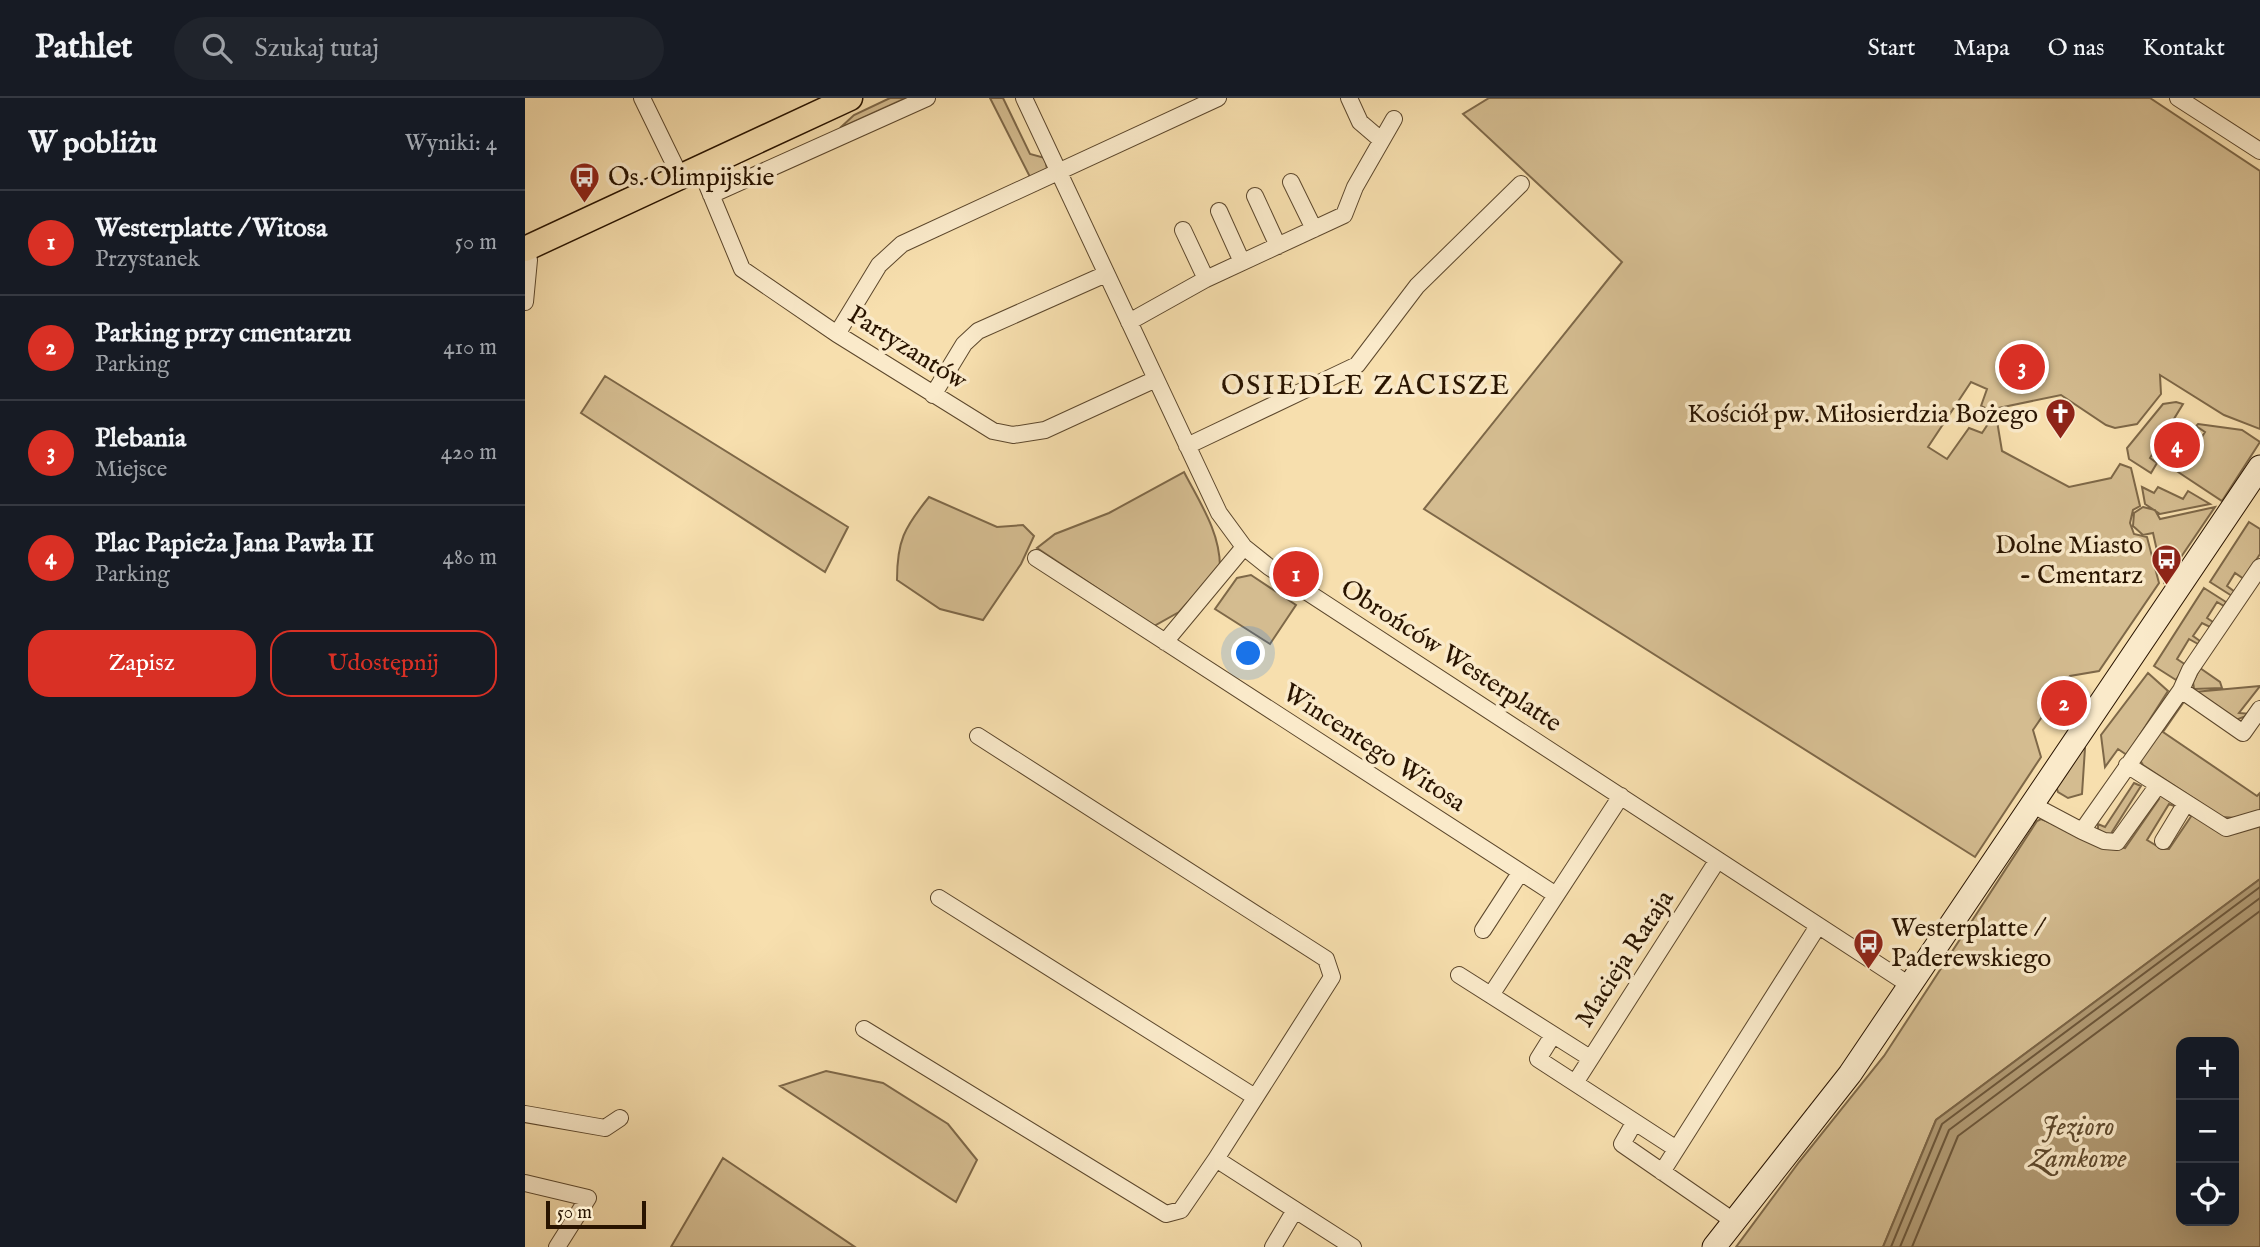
<!DOCTYPE html>
<html lang="pl">
<meta charset="utf-8">
<style>
body{margin:0;font-family:"IM FELL English",serif;background:#20242c;color:#f1f3f6}
.controls{position:absolute;right:21px;bottom:21px;display:grid;overflow:hidden;border-radius:14px;box-shadow:0 7px 28px #0002}
.controls button{width:63px;height:63px;display:grid;place-items:center;padding:0;border:0;border-bottom:2px solid #363941;background:#171b24;color:#f1f3f6;font:35px sans-serif}
.scale{position:absolute;left:21px;bottom:18px;width:100px;box-sizing:border-box;padding-left:7px;border:4px solid #291400;border-top:0;font-size:19px;line-height:24px;white-space:nowrap;color:#291400;-webkit-text-stroke:5px #faeaca;paint-order:stroke}
.you{position:absolute;left:724px;top:556px;width:24px;height:24px;margin:-18px;border:5px solid #fff;border-radius:50%;background:#1a73e8;box-shadow:0 0 0 10px #1a73e833}
.badge{display:grid;place-items:center;width:46px;height:46px;border-radius:50%;background:#d93025;color:#fff;font-size:23px;font-weight:700}
.pin{position:absolute;translate:-50% -50%;border:4px solid #fff;box-shadow:0 2px 7px #0006}
.list{margin:0;padding:0;list-style:none}
h2{display:flex;justify-content:space-between;align-items:center;height:91px;margin:0;padding:0 28px;font-size:30px}
h2 small{font-size:23px;font-weight:400;color:#9ea1a6}
.list li{display:grid;grid-template-columns:46px 1fr auto;gap:21px;align-items:center;box-sizing:border-box;height:105px;padding:0 28px;border-top:2px solid #363941}
.list b{display:block;font-size:26px;white-space:nowrap}
.list p{margin:0;font-size:23px;white-space:nowrap;color:#9ea1a6}
.list em{font-size:23px;font-style:normal;color:#9ea1a6}
.actions{display:flex;gap:14px;padding:21px 28px}
.actions a{flex:1;padding:16px 0;border:2px solid #d93025;border-radius:21px;text-align:center;font-size:24px;color:#d93025}
.actions .main{background:#d93025;color:#fff}
.icon{flex:none;width:38px;height:38px;fill:none;stroke:currentColor;stroke-width:2;stroke-linecap:round;stroke-linejoin:round}
.map{position:relative;flex:none;width:1735px;height:1149px;overflow:hidden}
header{display:flex;align-items:center;gap:42px;box-sizing:border-box;height:98px;padding:0 35px;background:#171b24;border-bottom:2px solid #363941}
header strong{font-size:33px}
nav{display:flex;gap:38px;margin-inline-start:auto;font-size:24px}
.search{width:490px;height:63px;background:#20242c;display:flex;align-items:center;gap:18px;box-sizing:border-box;padding:0 24px;border-radius:38px;color:#9ea1a6;font-size:26px}
main{display:flex}
aside{flex:1;background:#171b24}
.map>svg:first-child{display:block}
</style>
<header>
<strong>Pathlet</strong>
<div class="search"><svg class="icon" aria-label="search" viewBox="0 0 24 24"><circle cx="10" cy="10" r="6"/><path d="M15 15l6 6"/></svg>Szukaj tutaj</div>
<nav><a>Start</a><a>Mapa</a><a>O nas</a><a>Kontakt</a></nav>
</header>
<main>
<aside>
<h2>W pobliżu<small>Wyniki: 4</small></h2>
<ul class="list">
<li><span class="badge">1</span><div><b>Westerplatte / Witosa</b><p>Przystanek</p></div><em>50 m</em></li>
<li><span class="badge">2</span><div><b>Parking przy cmentarzu</b><p>Parking</p></div><em>410 m</em></li>
<li><span class="badge">3</span><div><b>Plebania</b><p>Miejsce</p></div><em>420 m</em></li>
<li><span class="badge">4</span><div><b>Plac Papieża Jana Pawła II</b><p>Parking</p></div><em>480 m</em></li>
</ul>
<div class="actions"><a class="main">Zapisz</a><a>Udostępnij</a></div>
</aside>
<div class="map">
<svg width="1735" height="1149" viewBox="0 0 1735 1149">
<rect width="100%" height="100%" fill="#f7dfae"/>
<filter id="stains"><feTurbulence type="fractalNoise" baseFrequency=".00286" numOctaves="4"/><feColorMatrix values="0 0 0 0 .2 0 0 0 0 .09 0 0 0 0 .02 0 0 0 .5 -.17"/></filter>
<radialGradient id="worn" r=".72"><stop offset=".6" stop-color="#630" stop-opacity="0"/><stop offset="1" stop-color="#630" stop-opacity=".3"/></radialGradient>
<path fill="#d4bc90" stroke="#7e6848" stroke-width="2" d="M 365,0 L 381,0 L 315,30 L 329,17 Z
M 465,0 L 478,0 L 505,56 L 520,60 L 523,77 L 505,79 Z
M 964,0 L 1625,0 L 1735,73 L 1735,331 L 1699,317 L 1635,277 L 1636,296 L 1612,326 L 1590,330 L 1581,327 L 1536,297 L 1464,312 L 1456,308 L 1462,291 L 1446,284 L 1403,349 L 1422,361 L 1444,330 L 1457,335 L 1465,323 L 1472,323 L 1477,353 L 1544,389 L 1586,380 L 1595,366 L 1606,370 L 1615,408 L 1608,412 L 1605,425 L 1609,436 L 1622,439 L 1634,485 L 1574,573 L 1545,578 L 1508,632 L 1516,659 L 1450,759 L 899,411 L 1097,164 L 938,16 Z
M 80,278 L 323,429 L 300,474 L 56,315 Z
M 1651,304 L 1658,306 L 1625,360 L 1632,365 L 1626,375 L 1604,361 L 1602,350 L 1638,306 Z
M 1673,326 L 1717,332 L 1735,344 L 1697,403 L 1650,372 L 1649,366 L 1657,370 L 1680,334 L 1671,328 Z
M 659,374 C 675,405 695,434 695,469 L 654,514 L 629,528 L 512,450 L 530,436 L 584,415 Z
M 1617,389 L 1629,395 L 1633,389 L 1658,401 L 1663,393 L 1685,406 L 1635,416 L 1620,406 Z
M 404,399 L 472,429 L 498,427 L 509,438 L 496,466 L 458,522 L 415,511 L 372,482 C 372,443 379,430 404,399 Z
M 1618,409 L 1630,412 L 1635,421 L 1690,409 L 1639,484 L 1628,435 L 1618,437 L 1608,428 L 1609,415 Z
M 1724,424 L 1735,431 L 1735,456 L 1719,481 L 1710,475 L 1702,488 L 1710,494 L 1707,498 L 1685,484 Z
M 726,477 L 771,507 L 745,546 L 690,511 L 712,480 Z
M 1679,490 L 1701,504 L 1699,508 L 1692,504 L 1682,520 L 1688,524 L 1685,529 L 1677,525 L 1668,538 L 1675,543 L 1673,546 L 1664,541 L 1652,561 L 1661,567 L 1651,582 L 1629,568 Z
M 1675,570 L 1695,584 L 1697,590 L 1669,591 L 1668,584 Z
M 1623,575 L 1643,593 L 1602,657 L 1593,651 L 1580,669 L 1576,637 Z
M 1735,588 L 1714,615 L 1726,616 L 1711,622 L 1669,594 Z
M 1652,603 L 1658,605 L 1638,634 L 1732,698 L 1735,695 L 1735,715 L 1712,720 L 1697,719 L 1618,667 L 1613,659 Z
M 1557,648 L 1560,650 L 1557,696 L 1543,700 L 1533,694 L 1531,688 Z
M 1609,685 L 1616,688 L 1587,734 L 1592,738 L 1583,739 L 1573,731 L 1573,726 L 1580,729 Z
M 1633,696 L 1650,705 L 1649,708 L 1644,706 L 1622,742 L 1637,751 L 1644,751 L 1667,717 L 1701,737 L 1735,727 L 1735,781 L 1411,1022 L 1358,1149 L 1211,1149 L 1274,1064 L 1359,958 L 1512,723 L 1516,721 L 1571,743 L 1600,750 L 1634,701 L 1630,698 Z
M 301,973 L 358,985 L 423,1026 L 452,1062 L 431,1104 L 255,988 Z
M 198,1060 L 330,1149 L 146,1149 Z"/>
<path fill="#b19a73" stroke="#7b6445" stroke-width="2" fill-rule="evenodd" d="M 1735,781 L 1735,1149 L 1358,1149 L 1411,1022 ZM 1656,944 L 1709,944 L 1709,1123 L 1656,1123 Z"/>
<g fill="none" stroke-linecap="round" stroke-linejoin="round">
<path stroke="#6d573a" stroke-width="2" d="M 1366,1149 L 1417,1026 L 1735,789
M 1375,1149 L 1424,1032 L 1735,800
M 1387,1149 L 1433,1038 L 1735,813"/>
<defs>
<path id="minor" d="M 117,0 L 155,78
M 499,0 L 694,415 L 719,449 L 744,469 L 1386,888
M 824,0 L 835,24 L 856,42
M 1653,0 L 1735,53
M 175,70 L 217,171 L 312,236 L 468,333 L 488,337 L 520,332 L 631,281
M 766,84 L 789,131
M 186,97 L 402,0
M 730,98 L 753,148
M 694,113 L 717,164
M 658,132 L 681,181
M 0,155 L 4,162 L 0,204
M 604,224 L 681,181 L 819,117 L 830,89 L 869,21
M 312,236 L 354,167 L 377,146 L 693,0
M 408,297 L 439,246 L 453,233 L 581,176
M 662,348 L 832,267 L 892,188 L 996,86
M 511,460 L 1031,797
M 640,544 L 719,449
M 1656,592 L 1718,635 L 1735,611
M 453,638 L 801,861 L 807,879 L 691,1061 L 828,1149
M 1602,667 L 1701,730 L 1735,720
M 1506,706 L 1557,733 L 1656,592 L 1665,572 L 1735,469
M 1557,733 L 1579,743 L 1592,744 L 1633,687
M 1638,743 L 1661,705
M 414,800 L 730,999
M 958,832 L 995,775
M 934,877 L 1065,960
M 966,897 L 1096,698
M 339,931 L 641,1116 L 656,1112 L 691,1061
M 1028,937 L 1013,961 L 1150,1050
M 1050,985 L 1192,763
M 0,1016 L 80,1030 L 95,1020
M 1109,1025 L 1097,1046 L 1210,1124
M 1137,1074 L 1293,828
M 0,1085 L 63,1100 L 32,1149
M 748,1149 L 770,1112"/>
<path id="secondary" d="M 1189,1149 L 1325,976 L 1735,369"/>
<path id="primary" d="M 0,151 L 325,0"/>
</defs>
<use href="#minor" stroke="#5c472c" stroke-width="18"/>
<use href="#secondary" stroke="#291400" stroke-width="25"/>
<use href="#primary" stroke="#291400" stroke-width="27"/>
<use href="#minor" stroke="#faeaca" stroke-width="16"/>
<use href="#secondary" stroke="#faeaca" stroke-width="23"/>
<use href="#primary" stroke="#f7dfae" stroke-width="24"/>
</g>
<defs>
<symbol id="bus-pin" viewBox="-11 -11 22 30"><path d="M0 17L-7.5 6A9.5 9.5 0 1 1 7.5 6Z" fill="#8f2418" stroke="#faeaca"/><path d="M-5-6H5V4H4V6H2V4H-2V6H-4V4H-5ZM-3.5-4V0h7V-4ZM-3.5 1.2v1.5H-2V1.2ZM2 1.2v1.5H3.5V1.2Z" fill="#fff"/></symbol>
<symbol id="church-pin" viewBox="-11 -11 22 30"><path d="M0 17L-7.5 6A9.5 9.5 0 1 1 7.5 6Z" fill="#8f2418" stroke="#faeaca"/><path d="M-1.2-6h2.4v3.5h3.3v2.4h-3.3V6h-2.4V-.1h-3.3v-2.4h3.3Z" fill="#fff"/></symbol>
</defs>
<g fill-rule="evenodd">
<use href="#bus-pin" x="42" y="62" width="35" height="47"/>
<use href="#church-pin" x="1518" y="298" width="35" height="47"/>
<use href="#bus-pin" x="1624" y="444" width="35" height="47"/>
<use href="#bus-pin" x="1326" y="828" width="35" height="47"/>
</g>
<g text-anchor="middle" dominant-baseline="central" stroke-width="7" stroke-linejoin="round" paint-order="stroke">
<g font-size="26" fill="#291400" stroke="#faeaca" text-anchor="start">
<text x="83" y="79">Os. Olimpijskie</text>
<text x="1513" y="316" text-anchor="end">Kościół pw. Miłosierdzia Bożego</text>
<text x="1618" y="447" text-anchor="end">Dolne Miasto<tspan x="1618" dy="30">- Cmentarz</tspan></text>
<text x="1366" y="830">Westerplatte /<tspan x="1366" dy="30">Paderewskiego</tspan></text>
</g>
<g font-size="26" fill="#291400" stroke="#faeaca">
<text transform="translate(382 250) rotate(32)">Partyzantów</text>
<text transform="translate(926 558) rotate(33)">Obrońców Westerplatte</text>
<text transform="translate(849 650) rotate(33)">Wincentego Witosa</text>
<text transform="translate(1100 861) rotate(-57)">Macieja Rataja</text>
</g>
<g font-size="28" letter-spacing="2" fill="#291400" stroke="#faeaca">
<text x="841" y="288">OSIEDLE ZACISZE</text>
</g>
<g font-size="28" font-style="italic" fill="#5f4a2e" stroke="#faeaca">
<text x="1553" y="1029">Jezioro<tspan x="1553" dy="32">Zamkowe</tspan></text>
</g>
</g>
<rect width="100%" height="100%" filter="url(#stains)"/>
<rect width="100%" height="100%" fill="url(#worn)"/>
</svg>
<div class="controls">
<button>+</button>
<button>−</button>
<button><svg class="icon" aria-label="locate" viewBox="0 0 24 24"><circle cx="12" cy="12" r="6"/><path d="M12 2v4M12 18v4M2 12h4M18 12h4"/></svg></button>
</div>
<div class="scale">50 m</div>
<div class="you"></div>
<div class="pin badge" style="left:771px;top:476px">1</div>
<div class="pin badge" style="left:1539px;top:605px">2</div>
<div class="pin badge" style="left:1497px;top:269px">3</div>
<div class="pin badge" style="left:1652px;top:347px">4</div>
</div>
</main>
